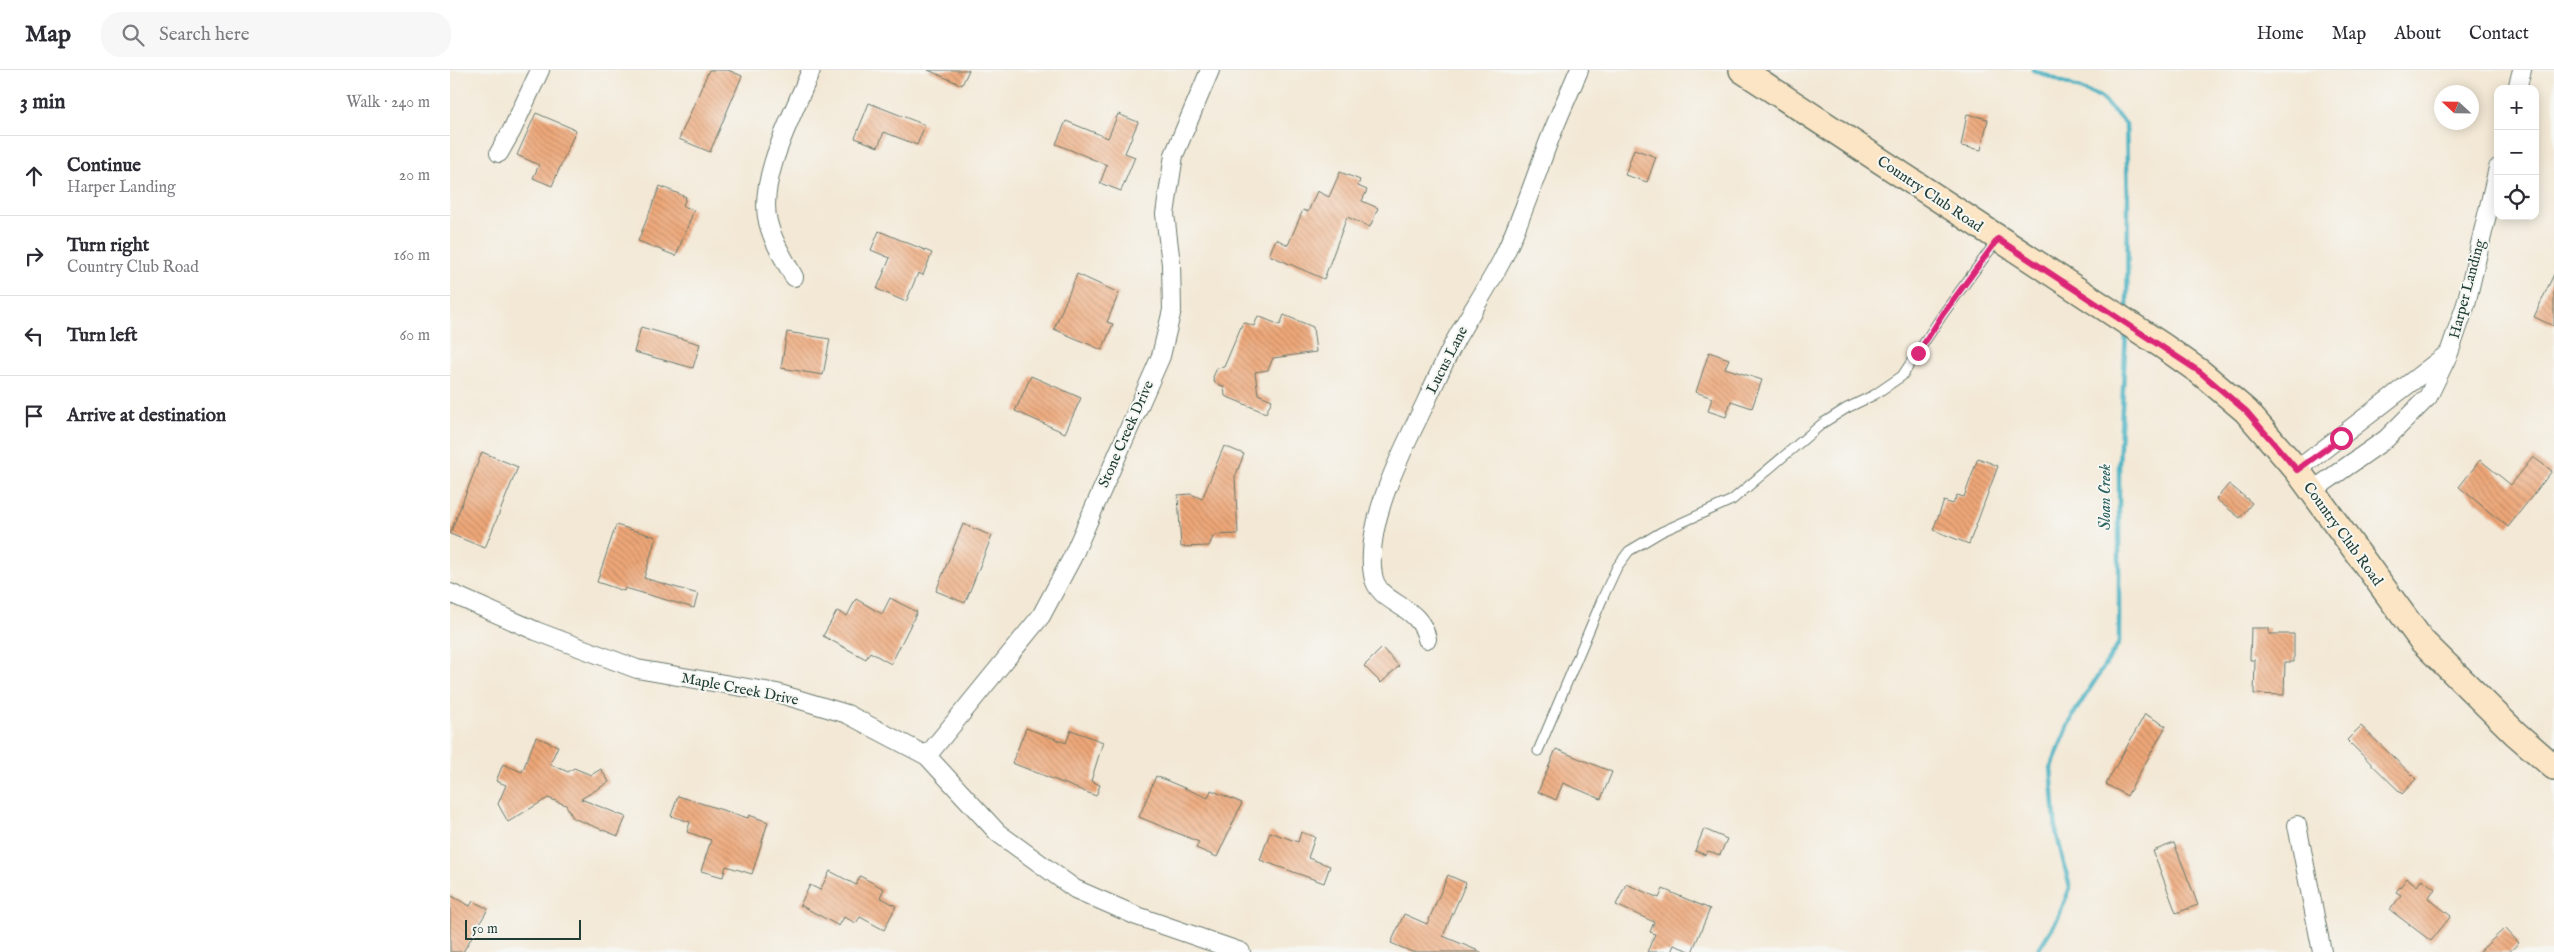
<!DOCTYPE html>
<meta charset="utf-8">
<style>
body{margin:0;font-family:"IM FELL English",serif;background:#f7f7f7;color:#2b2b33}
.controls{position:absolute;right:15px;top:15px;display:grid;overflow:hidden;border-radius:10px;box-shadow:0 2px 12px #0003}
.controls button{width:45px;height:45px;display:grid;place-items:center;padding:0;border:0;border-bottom:1px solid #e1e1e2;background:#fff;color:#2b2b33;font:25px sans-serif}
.compass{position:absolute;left:1984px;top:15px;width:45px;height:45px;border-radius:50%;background:#fff;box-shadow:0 2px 12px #0003;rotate:292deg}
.scale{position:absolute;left:15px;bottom:12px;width:116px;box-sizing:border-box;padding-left:5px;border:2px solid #1f3d34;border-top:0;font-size:14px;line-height:18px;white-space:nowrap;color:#1f3d34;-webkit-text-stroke:4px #f6f6f2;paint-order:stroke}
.stop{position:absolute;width:15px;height:15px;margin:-11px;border:4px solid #db2777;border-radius:50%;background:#fff}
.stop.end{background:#db2777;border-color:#fff;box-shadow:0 1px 5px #0008}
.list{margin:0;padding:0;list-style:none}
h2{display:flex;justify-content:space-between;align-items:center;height:65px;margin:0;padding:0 20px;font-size:21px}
h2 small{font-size:16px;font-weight:400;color:#7c7c81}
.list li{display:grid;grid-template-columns:32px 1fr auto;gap:15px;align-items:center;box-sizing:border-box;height:80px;padding:0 20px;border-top:1px solid #e1e1e2}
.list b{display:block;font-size:19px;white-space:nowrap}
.list p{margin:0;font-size:16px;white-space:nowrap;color:#7c7c81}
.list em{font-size:16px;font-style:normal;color:#7c7c81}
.icon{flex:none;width:28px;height:28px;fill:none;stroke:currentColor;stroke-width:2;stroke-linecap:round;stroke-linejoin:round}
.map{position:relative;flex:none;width:2104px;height:882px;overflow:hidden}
header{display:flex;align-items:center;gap:30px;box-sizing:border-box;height:70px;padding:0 25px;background:#fff;border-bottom:1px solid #e1e1e2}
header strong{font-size:24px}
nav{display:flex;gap:28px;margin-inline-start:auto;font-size:18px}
.search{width:350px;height:45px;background:#f7f7f7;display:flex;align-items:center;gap:12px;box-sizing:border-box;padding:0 18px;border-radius:20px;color:#7c7c81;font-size:19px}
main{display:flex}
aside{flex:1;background:#fff}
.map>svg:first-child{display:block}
</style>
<header>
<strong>Map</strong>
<div class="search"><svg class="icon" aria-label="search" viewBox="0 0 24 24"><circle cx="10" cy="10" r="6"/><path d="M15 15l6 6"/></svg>Search here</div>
<nav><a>Home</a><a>Map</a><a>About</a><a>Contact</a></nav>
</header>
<main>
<aside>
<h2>3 min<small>Walk · 240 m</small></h2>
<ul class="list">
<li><svg class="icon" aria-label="ahead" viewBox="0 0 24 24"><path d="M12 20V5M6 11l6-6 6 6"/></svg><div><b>Continue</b><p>Harper Landing</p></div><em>20 m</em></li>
<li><svg class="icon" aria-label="right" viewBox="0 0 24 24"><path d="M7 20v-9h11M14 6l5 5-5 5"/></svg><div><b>Turn right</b><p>Country Club Road</p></div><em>160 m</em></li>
<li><svg class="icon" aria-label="left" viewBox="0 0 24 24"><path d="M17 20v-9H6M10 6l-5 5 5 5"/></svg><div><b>Turn left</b></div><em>60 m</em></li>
<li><svg class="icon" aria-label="arrive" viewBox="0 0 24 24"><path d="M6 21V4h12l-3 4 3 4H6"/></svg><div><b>Arrive at destination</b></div></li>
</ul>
</aside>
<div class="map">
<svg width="2104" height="882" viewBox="0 0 2104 882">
<defs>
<pattern id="building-back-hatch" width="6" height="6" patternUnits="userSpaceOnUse" patternTransform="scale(1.25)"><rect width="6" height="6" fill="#eea778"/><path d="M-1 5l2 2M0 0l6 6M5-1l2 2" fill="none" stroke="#c08963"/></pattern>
</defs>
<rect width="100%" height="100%" fill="#f6f6f2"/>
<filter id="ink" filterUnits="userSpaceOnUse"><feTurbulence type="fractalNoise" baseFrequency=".02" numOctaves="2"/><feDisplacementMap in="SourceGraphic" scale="10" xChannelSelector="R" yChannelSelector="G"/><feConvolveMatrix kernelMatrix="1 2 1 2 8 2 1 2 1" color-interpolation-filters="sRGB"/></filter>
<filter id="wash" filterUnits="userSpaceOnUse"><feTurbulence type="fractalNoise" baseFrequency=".0096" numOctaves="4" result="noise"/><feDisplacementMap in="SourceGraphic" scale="20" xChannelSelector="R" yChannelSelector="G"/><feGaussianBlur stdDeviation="1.12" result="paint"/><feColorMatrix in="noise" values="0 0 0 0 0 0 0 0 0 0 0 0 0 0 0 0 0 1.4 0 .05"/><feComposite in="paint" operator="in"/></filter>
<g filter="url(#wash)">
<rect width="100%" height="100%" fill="#f3e8d5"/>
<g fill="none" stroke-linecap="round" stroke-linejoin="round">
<path stroke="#43b0c1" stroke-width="4.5" d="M 1583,0 L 1650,27 L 1676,54 L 1678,135 L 1677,242
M 1587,882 L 1608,848 L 1620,818 L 1606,761 L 1601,697 L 1623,645 L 1669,573 L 1669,395 L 1676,262"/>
</g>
<g id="blocks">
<path fill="url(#building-back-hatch)" d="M 259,0 L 278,0 L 292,6 L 260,82 L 229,69 Z
M 478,0 L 519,0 L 512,15 Z
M 419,33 L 475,55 L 467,75 L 434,62 L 428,77 L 405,68 Z
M 86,43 L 126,60 L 102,116 L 83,108 L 89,95 L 67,85 Z
M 668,44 L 688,52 L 675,83 L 685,87 L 671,121 L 650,113 L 657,95 L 606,74 L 616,51 L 658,68 Z
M 1517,44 L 1538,49 L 1531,80 L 1511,76 Z
M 1184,79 L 1206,87 L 1197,112 L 1175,105 Z
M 890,102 L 910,110 L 908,116 L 917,120 L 912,131 L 928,138 L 920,157 L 897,147 L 874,209 L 819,185 L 826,169 L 838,175 L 853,140 L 858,142 L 867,121 L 879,127 Z
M 210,116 L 236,127 L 233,136 L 244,140 L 226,186 L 188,171 Z
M 429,161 L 482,183 L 473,205 L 468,203 L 456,232 L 427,219 L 440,188 L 421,180 Z
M 627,204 L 669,223 L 657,252 L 663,254 L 652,280 L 604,259 Z
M 2104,204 L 2104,256 L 2084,247 Z
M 834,245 L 863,257 L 866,282 L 823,288 L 818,300 L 805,302 L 808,324 L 822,330 L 816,343 L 775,326 L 774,317 L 764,312 L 763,307 L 767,298 L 774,297 L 793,252 L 804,256 L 808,246 L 830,255 Z
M 191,257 L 250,274 L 243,298 L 184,282 Z
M 337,262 L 380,269 L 373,305 L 331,298 Z
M 1259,282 L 1279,289 L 1275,298 L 1312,310 L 1302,338 L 1281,331 L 1276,347 L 1258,341 L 1262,328 L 1246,322 Z
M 581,306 L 631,328 L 615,363 L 565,341 Z
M 774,376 L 794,384 L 785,407 L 788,464 L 764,465 L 759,476 L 731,477 L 728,425 L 741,424 L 752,429 Z
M 32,382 L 68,397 L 35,478 L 0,464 Z
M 2083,387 L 2102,401 L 2058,457 L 2009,417 L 2030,390 L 2061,415 Z
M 1528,388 L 1548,396 L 1519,474 L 1483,460 L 1494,431 L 1503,434 L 1507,425 L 1514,427 Z
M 1779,414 L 1802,433 L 1790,448 L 1766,429 Z
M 513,454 L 542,466 L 515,533 L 486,521 Z
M 166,455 L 206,467 L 194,508 L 248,524 L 244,538 L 175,518 L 174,521 L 147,512 Z
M 440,528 L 467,542 L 441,594 L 420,582 L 416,589 L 373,566 L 387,541 L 397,546 L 406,529 L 432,544 Z
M 1801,558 L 1819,558 L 1819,564 L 1844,564 L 1844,592 L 1835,592 L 1834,625 L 1804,624 L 1805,590 L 1800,590 Z
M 932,578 L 949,596 L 931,613 L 914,596 Z
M 1695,644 L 1716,656 L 1677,726 L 1656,714 Z
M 1911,656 L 1966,709 L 1952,724 L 1897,670 Z
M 576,658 L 616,673 L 621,660 L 653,672 L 641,711 L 650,715 L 646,726 L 562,693 Z
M 86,667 L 108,676 L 100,694 L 118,702 L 124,698 L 141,705 L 151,699 L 159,712 L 131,729 L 176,747 L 168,766 L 123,748 L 116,735 L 98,728 L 58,752 L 48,734 L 56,715 L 46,711 L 53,694 L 72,702 Z
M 1106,679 L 1162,702 L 1151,729 L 1113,713 L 1106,730 L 1088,722 Z
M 706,706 L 758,728 L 761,720 L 792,733 L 767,787 L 746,778 L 749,772 L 689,747 Z
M 228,726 L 298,748 L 299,745 L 318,752 L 302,804 L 276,796 L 273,807 L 251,801 L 261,770 L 237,762 L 240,752 L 221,746 Z
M 1254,759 L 1277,769 L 1270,785 L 1258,781 L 1256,785 L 1245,781 Z
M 820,762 L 848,772 L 851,762 L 865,767 L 858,788 L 880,796 L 874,813 L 810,790 Z
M 1724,773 L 1748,835 L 1726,843 L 1703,781 Z
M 380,801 L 406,815 L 410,806 L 434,819 L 430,827 L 446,836 L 434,860 L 410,847 L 406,853 L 394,847 L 389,856 L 350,835 L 360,815 L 370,820 Z
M 998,805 L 1016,813 L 993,866 L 1031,882 L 962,882 L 941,873 L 954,844 L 977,854 Z
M 1957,808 L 1967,816 L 1972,809 L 1985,819 L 1978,828 L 2001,846 L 1981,871 L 1940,840 L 1951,825 L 1946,822 Z
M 1176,814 L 1209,828 L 1213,819 L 1260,839 L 1242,882 L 1224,875 L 1221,882 L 1197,882 L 1205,864 L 1200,862 L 1204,852 L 1166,835 Z
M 0,825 L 20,836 L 23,831 L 38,839 L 13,882 L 0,882 Z
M 2055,858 L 2069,873 L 2059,882 L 2029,882 Z"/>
</g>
</g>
<g filter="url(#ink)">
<use href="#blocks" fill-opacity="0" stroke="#69796c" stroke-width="1"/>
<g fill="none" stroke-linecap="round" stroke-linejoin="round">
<defs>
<path id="service" d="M 1088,681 L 1154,525 L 1167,497 L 1179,481 L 1211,462 L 1282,430 L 1373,353 L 1397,338 L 1424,325 L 1452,306 L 1493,244 L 1548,169"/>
<path id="minor" d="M 2067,19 L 2072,0
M 49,83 L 62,60 L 90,0
M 344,207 C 334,189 323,172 318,152 C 307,108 345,41 361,0
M 1847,400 L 1995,286
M 1862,421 L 1936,369 L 1978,327 L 1999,283 L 2016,234 L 2048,98
M 0,523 L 86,561 L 187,599 L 327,623 L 397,644 L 477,686 L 548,763 L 625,819 L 687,846 L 791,882
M 977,569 C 970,533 928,536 923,505 C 914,453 953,380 975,334 C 985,312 995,290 1006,269 C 1021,242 1038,217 1052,190 C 1069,155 1081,120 1094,84 C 1104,56 1117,28 1129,0
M 477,686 L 591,546 L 622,488 L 711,286 L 722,240 L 721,194 L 715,144 L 724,85 L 760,0
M 1847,755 L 1872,882"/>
<path id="secondary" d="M 1292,0 L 1713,276 L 1750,302 L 1796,341 L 1847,400 L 1972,571 L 2065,663 L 2104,697"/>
</defs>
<use href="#service" stroke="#69796c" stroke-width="11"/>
<use href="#minor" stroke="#69796c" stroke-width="20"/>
<use href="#secondary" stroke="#69796c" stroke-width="28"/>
<use href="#service" stroke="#fff" stroke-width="9"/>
<use href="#minor" stroke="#fff" stroke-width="18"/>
<use href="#secondary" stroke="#fce5c4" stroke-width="25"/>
</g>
</g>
<g fill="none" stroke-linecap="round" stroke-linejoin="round" filter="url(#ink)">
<path stroke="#db2777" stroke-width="6" d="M 1468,283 L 1493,244 L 1548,169 L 1750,302 L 1796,341 L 1847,400 L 1891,368"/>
</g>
<g text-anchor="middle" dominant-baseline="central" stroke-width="4" stroke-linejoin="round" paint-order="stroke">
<g font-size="15" fill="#1f3d34" stroke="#f6f6f2">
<text transform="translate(1480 124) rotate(34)">Country Club Road</text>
<text transform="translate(2017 219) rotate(-75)">Harper Landing</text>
<text transform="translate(997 290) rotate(-63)">Lucus Lane</text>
<text transform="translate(676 364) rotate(-66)">Stone Creek Drive</text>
<text transform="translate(1893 464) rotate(54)">Country Club Road</text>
<text transform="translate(290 619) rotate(11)">Maple Creek Drive</text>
</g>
<g font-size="16" font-style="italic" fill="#2a605e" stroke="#f6f6f2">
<text transform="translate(1656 427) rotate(-90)">Sloan Creek</text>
</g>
</g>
</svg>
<div class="controls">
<button>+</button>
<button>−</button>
<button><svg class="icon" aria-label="locate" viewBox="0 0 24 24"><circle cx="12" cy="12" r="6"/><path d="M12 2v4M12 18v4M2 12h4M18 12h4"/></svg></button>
</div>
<svg class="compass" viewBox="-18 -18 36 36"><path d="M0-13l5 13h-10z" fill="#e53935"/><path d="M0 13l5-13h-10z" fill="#7c7c81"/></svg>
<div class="scale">50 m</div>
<div class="stop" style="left:1891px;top:368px"></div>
<div class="stop end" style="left:1468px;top:283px"></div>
</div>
</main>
